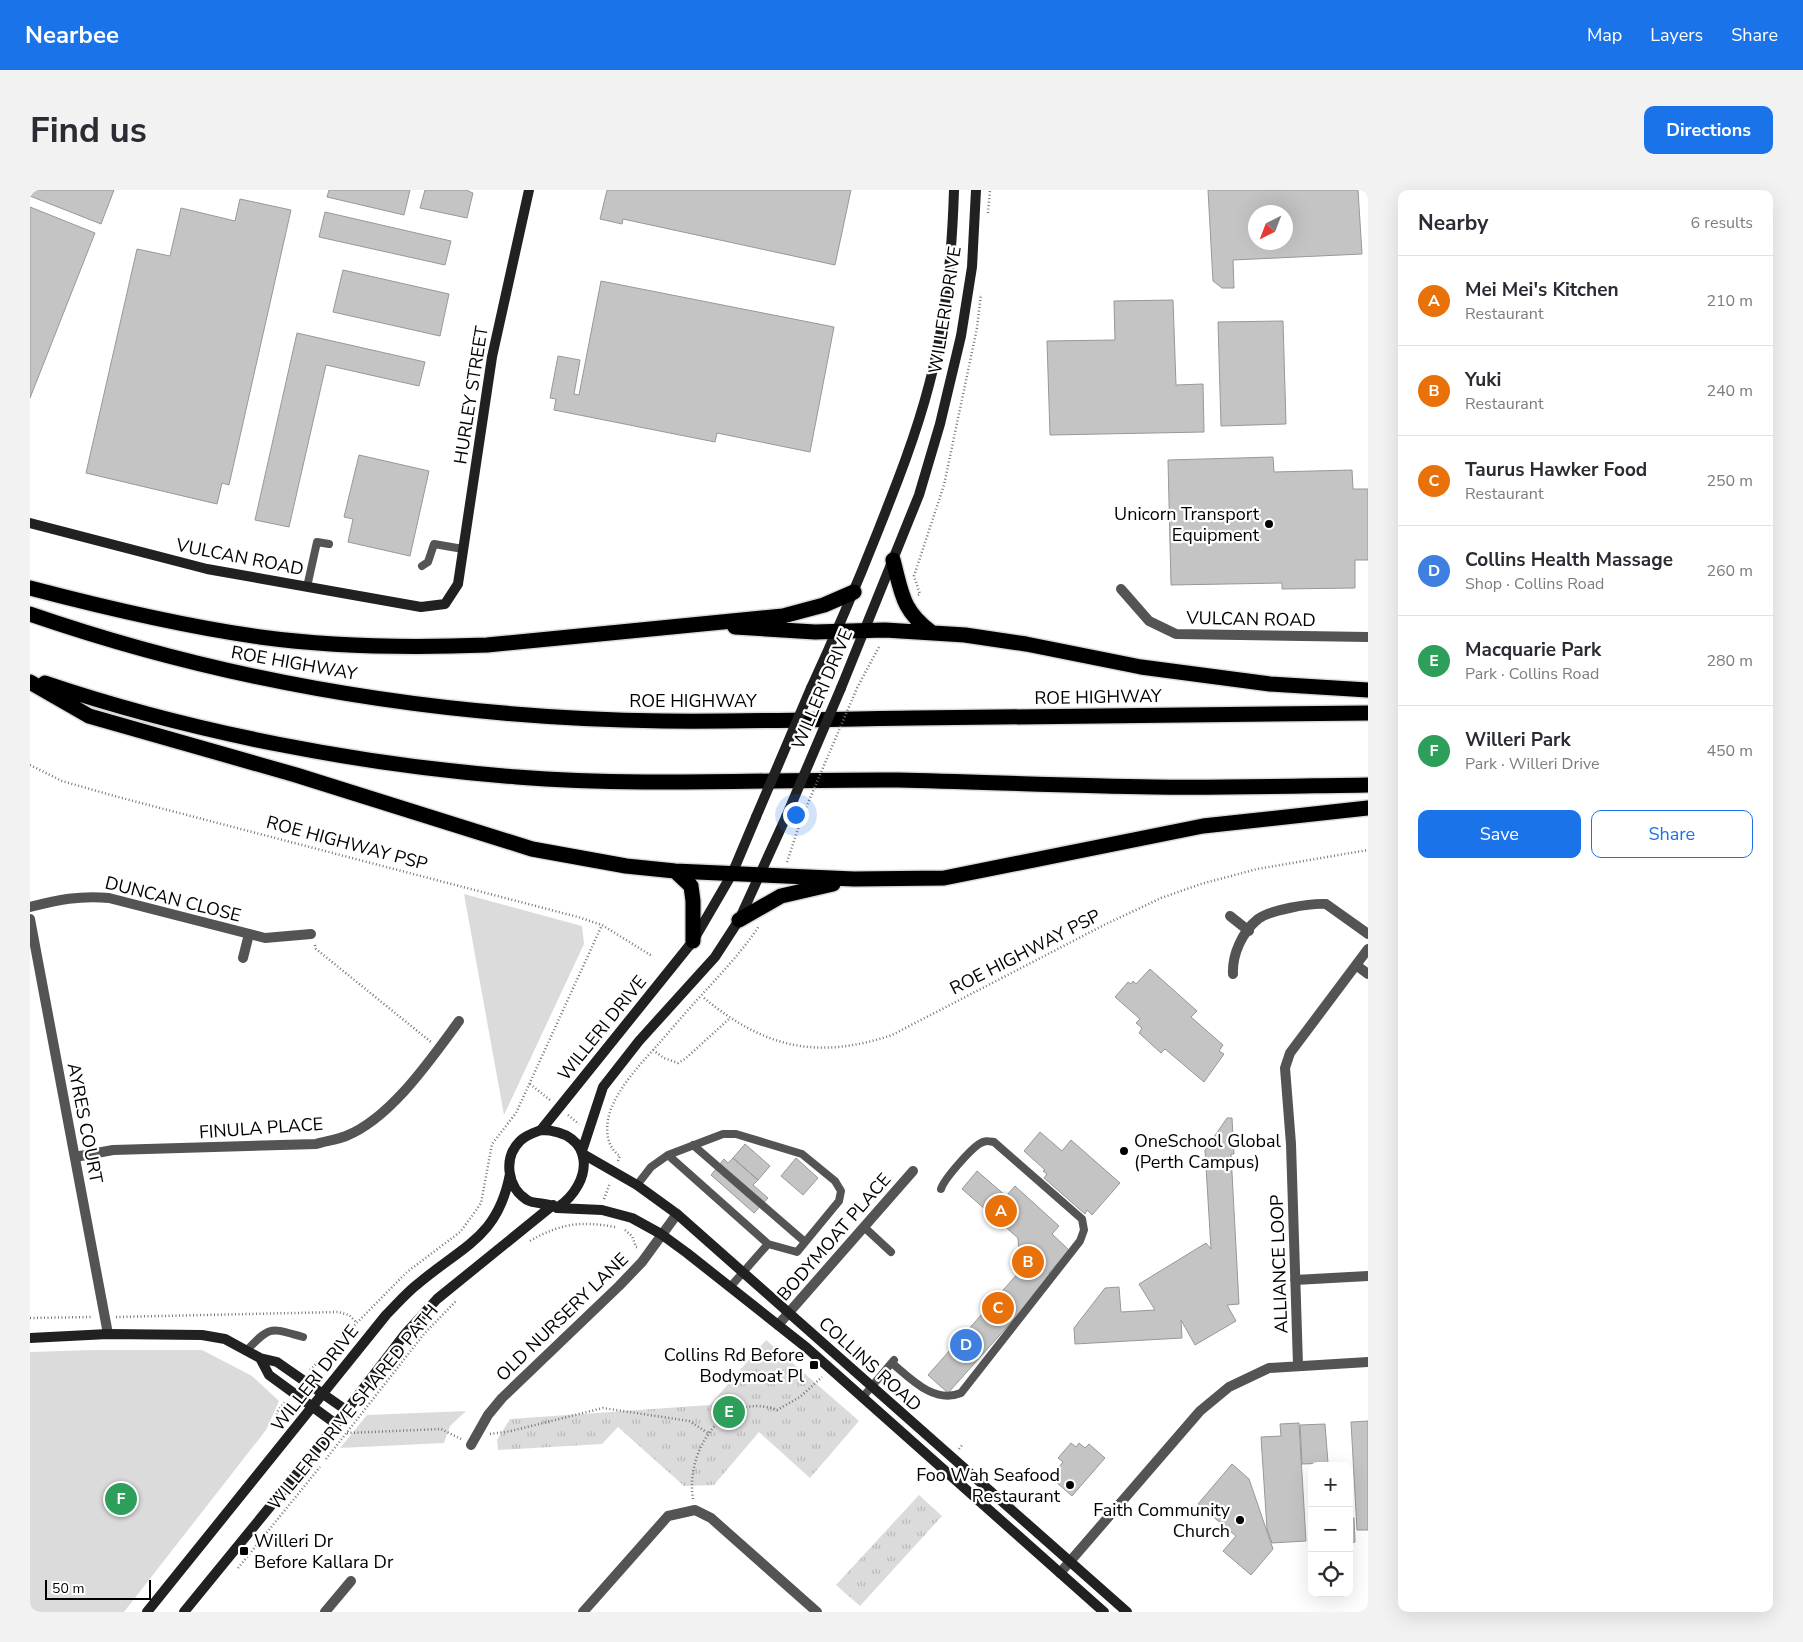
<!DOCTYPE html>
<meta charset="utf-8">
<style>
body{margin:0;font-family:"Nunito Sans",sans-serif;background:#f2f2f3;color:#2b2b33}
.controls{position:absolute;right:15px;bottom:15px;display:grid;overflow:hidden;border-radius:10px;box-shadow:0 5px 20px #0002}
.controls button{width:45px;height:45px;display:grid;place-items:center;padding:0;border:0;border-bottom:1px solid #e1e1e2;background:#fff;color:#2b2b33;font:25px sans-serif}
.compass{position:absolute;left:1218px;top:15px;width:45px;height:45px;border-radius:50%;background:#fff;box-shadow:0 5px 20px #0002;rotate:222deg}
.scale{position:absolute;left:15px;bottom:12px;width:106px;box-sizing:border-box;padding-left:5px;border:2px solid #000;border-top:0;font-size:14px;line-height:18px;white-space:nowrap;color:#000;-webkit-text-stroke:4px #fff;paint-order:stroke}
.you{position:absolute;left:765px;top:624px;width:18px;height:18px;margin:-12px;border:4px solid #fff;border-radius:50%;background:#1a73e8;box-shadow:0 0 0 8px #1a73e833}
.badge{display:grid;place-items:center;width:32px;height:32px;border-radius:50%;background:#1a73e8;color:#fff;font-size:16px;font-weight:700}
.pin{position:absolute;translate:-50% -50%;border:2px solid #fff;box-shadow:0 1px 5px #0006}
.list{margin:0;padding:0;list-style:none}
h2{display:flex;justify-content:space-between;align-items:center;height:65px;margin:0;padding:0 20px;font-size:21px}
h2 small{font-size:16px;font-weight:400;color:#7c7c81}
.list li{display:grid;grid-template-columns:32px 1fr auto;gap:15px;align-items:center;box-sizing:border-box;height:90px;padding:0 20px;border-top:1px solid #e1e1e2}
.list b{display:block;font-size:19px;white-space:nowrap}
.list p{margin:0;font-size:16px;white-space:nowrap;color:#7c7c81}
.list em{font-size:16px;font-style:normal;color:#7c7c81}
.actions{display:flex;gap:10px;padding:15px 20px}
.actions a{flex:1;padding:11px 0;border:1px solid #1a73e8;border-radius:10px;text-align:center;font-size:18px;color:#1a73e8}
.actions .main{background:#1a73e8;color:#fff}
.icon{flex:none;width:28px;height:28px;fill:none;stroke:currentColor;stroke-width:2;stroke-linecap:round;stroke-linejoin:round}
.map{position:relative;flex:none;width:1338px;height:1422px;overflow:hidden;border-radius:10px}
header{display:flex;align-items:center;gap:30px;box-sizing:border-box;height:70px;padding:0 25px;background:#1a73e8;color:#fff}
header strong{font-size:24px}
nav{display:flex;gap:28px;margin-inline-start:auto;font-size:18px}
.intro{display:flex;align-items:center;justify-content:space-between;box-sizing:border-box;height:120px;padding:0 30px}
h1{margin:0;font-size:35px}
.button{padding:12px 22px;border-radius:10px;background:#1a73e8;color:#fff;font-size:18px;font-weight:700}
main{display:flex;gap:30px;padding:0 30px}
aside{flex:1;background:#fff;border-radius:10px;box-shadow:0 5px 20px #0002}
.map>svg:first-child{display:block}
</style>
<header>
<strong>Nearbee</strong>
<nav><a>Map</a><a>Layers</a><a>Share</a></nav>
</header>
<div class="intro"><h1>Find us</h1><a class="button">Directions</a></div>
<main>
<div class="map">
<svg width="1338" height="1422" viewBox="0 0 1338 1422">
<defs>
<pattern id="park-tufts" width="24" height="20" patternUnits="userSpaceOnUse" patternTransform="scale(1.25)"><rect width="24" height="20" fill="#dbdbdb"/><path d="M3 7l-1-3M5 7V3M7 7l1-3M15 17l-1-3M17 17v-4M19 17l1-3" fill="none" stroke="#bababa"/></pattern>
</defs>
<rect width="100%" height="100%" fill="#fff"/>
<path fill="#dbdbdb" d="M 434,704 L 552,736 L 554,754 L 474,925 Z
M 63,1160 L 172,1160 L 222,1186 L 249,1211 L 236,1240 L 94,1422 L 0,1422 L 0,1162 Z
M 436,1221 L 420,1236 L 414,1253 L 310,1258 L 337,1225 Z"/>
<path fill="url(#park-tufts)" d="M 736,1150 L 829,1231 L 780,1288 L 729,1242 L 684,1295 L 654,1296 L 588,1237 L 572,1254 L 468,1260 L 467,1250 L 480,1229 L 680,1215 Z
M 889,1305 L 912,1326 L 830,1416 L 806,1395 Z"/>
<path fill="#c4c4c4" stroke="#989898" fill-rule="evenodd" d="M 0,0 L 84,0 L 71,34 L 0,6 Z
M 299,0 L 380,0 L 374,25 L 297,7 Z
M 395,0 L 436,0 L 443,3 L 437,28 L 390,18 Z
M 577,0 L 821,0 L 805,75 L 593,29 L 592,34 L 570,29 Z
M 1178,0 L 1328,0 L 1332,64 L 1203,70 L 1204,98 L 1192,98 L 1183,91 ZM 1226,22 L 1256,22 L 1256,52 L 1226,52 Z
M 210,9 L 261,20 L 199,295 L 192,293 L 187,314 L 56,283 L 107,59 L 140,66 L 151,18 L 205,31 Z
M 0,17 L 65,43 L 0,208 Z
M 295,22 L 421,51 L 415,75 L 289,47 Z
M 313,80 L 419,104 L 410,146 L 303,122 Z
M 571,91 L 804,137 L 780,262 L 687,243 L 685,252 L 524,220 L 526,209 L 520,208 L 528,166 L 550,170 L 544,204 L 549,205 Z
M 1143,110 L 1146,195 L 1173,194 L 1174,242 L 1020,245 L 1017,151 L 1085,150 L 1084,111 Z
M 1253,131 L 1256,234 L 1191,236 L 1188,132 Z
M 267,143 L 395,172 L 389,196 L 296,175 L 259,337 L 225,330 Z
M 329,265 L 399,281 L 380,366 L 318,352 L 323,329 L 314,327 Z
M 1243,267 L 1244,282 L 1322,280 L 1323,299 L 1338,299 L 1338,370 L 1325,370 L 1325,398 L 1252,399 L 1252,393 L 1141,395 L 1138,270 Z
M 1120,779 L 1167,821 L 1161,827 L 1193,855 L 1189,861 L 1194,864 L 1174,892 L 1135,859 L 1131,863 L 1109,843 L 1112,838 L 1106,833 L 1110,829 L 1085,807 L 1098,792 L 1101,794 L 1103,791 L 1106,794 Z
M 1197,928 L 1202,928 L 1204,964 L 1201,964 L 1209,1114 L 1197,1115 L 1206,1131 L 1165,1155 L 1151,1130 L 1152,1148 L 1045,1154 L 1044,1138 L 1075,1098 L 1089,1097 L 1091,1122 L 1125,1120 L 1109,1094 L 1176,1053 L 1181,1059 L 1175,960 Z
M 1010,942 L 1032,961 L 1041,950 L 1090,993 L 1062,1025 L 1057,1020 L 1055,1024 L 1014,988 L 1017,984 L 1013,981 L 1015,980 L 994,961 Z
M 715,954 L 740,976 L 728,990 L 703,968 Z
M 703,968 L 728,990 L 723,995 L 738,1008 L 724,1023 L 681,985 L 694,969 L 698,973 Z
M 766,968 L 788,988 L 773,1005 L 751,986 Z
M 947,981 L 976,1006 L 985,996 L 1029,1036 L 1022,1044 L 1039,1060 L 1019,1083 L 1021,1086 L 1002,1109 L 918,1203 L 898,1185 L 990,1081 L 988,1048 L 932,999 Z
M 1338,1231 L 1338,1340 L 1327,1340 L 1321,1232 Z
M 1269,1233 L 1276,1351 L 1242,1353 L 1237,1339 L 1231,1247 L 1251,1246 L 1250,1234 Z
M 1295,1234 L 1298,1273 L 1272,1274 L 1270,1235 Z
M 1041,1253 L 1046,1257 L 1049,1253 L 1055,1258 L 1059,1254 L 1075,1268 L 1042,1306 L 1026,1292 L 1031,1286 L 1026,1281 L 1033,1272 L 1028,1268 Z
M 1202,1274 L 1219,1289 L 1243,1359 L 1221,1385 L 1193,1361 L 1206,1346 L 1168,1314 Z
M 1319,1328 L 1324,1328 L 1325,1352 L 1319,1353 Z"/>
<g fill="none" stroke-linecap="round" stroke-linejoin="round">
<defs>
<path id="highway" d="M 863,370 C 872,404 872,420 901,442
M 0,398 C 76,418 152,436 230,447 C 304,457 381,458 457,455 L 753,426 L 794,415 L 824,402
M 0,424 C 203,494 419,528 633,531 C 716,532 800,529 884,528 C 1035,526 1187,525 1338,523
M 705,437 L 785,442 L 855,440 L 935,445 L 996,454 L 1111,477 L 1240,494 L 1338,500
M 0,492 L 59,526 L 266,585 L 502,659 L 596,676 L 645,681 L 824,689 L 914,688 L 1173,636 L 1338,618
M 15,493 C 163,543 332,575 487,587 C 614,597 742,589 869,590 C 954,592 1039,596 1124,597 C 1195,598 1267,596 1338,595
M 645,681 L 661,696 L 663,711 L 663,751
M 709,730 L 751,706 L 803,694"/>
</defs>
<use href="#highway" stroke="#dbdbdb" stroke-width="18"/>
<path stroke="#767676" stroke-width="2.5" stroke-dasharray="1 2.5" stroke-linecap="butt" d="M 958,23 L 960,0
M 888,405 L 890,404 L 884,386 L 914,295 L 947,138 L 951,104
M 827,498 L 850,455
M 0,575 L 32,591 L 88,607 L 548,727 L 572,735 L 622,766
M 757,672 L 772,627
M 285,755 L 286,759 L 401,852
M 674,808 C 735,858 787,870 862,845 L 1074,735 L 1131,708 L 1171,694 L 1227,679 L 1338,660
M 623,860 L 634,868 L 648,873 L 655,869 L 699,829
M 500,894 L 520,910
M 538,925 L 549,934
M 588,971 L 590,966 C 573,955 575,929 584,912 C 594,892 608,877 623,860 C 641,840 659,818 678,798 C 696,778 714,759 729,736
M 574,1009 L 580,993
M 595,1040 L 602,1046 L 606,1057 L 609,1057
M 500,1051 C 531,1033 551,1031 585,1037
M 86,1127 L 308,1122 L 319,1125 L 327,1133
M 0,1128 L 63,1127
M 280,1180 L 377,1082 L 430,1042 L 442,1026 L 451,1013 L 462,954 L 486,923 L 572,735
M 251,1237 L 246,1230 L 247,1222 L 255,1212
M 317,1243 L 411,1239 L 431,1249
M 460,1244 L 481,1241 L 573,1218 L 659,1231 L 678,1243
M 929,1259 L 933,1254
M 296,1269 L 394,1144 L 426,1111
M 663,1309 C 655,1261 694,1200 747,1220 L 770,1207 L 792,1187
M 208,1378 L 290,1277"/>
<path stroke="#545454" stroke-width="8" d="M 392,376 L 398,372 L 404,354 L 433,359
M 277,397 L 287,352 L 299,354
M 663,955 L 775,1052
M 638,965 L 738,1054
M 607,995 L 621,977 L 638,965 L 693,944 L 706,944 L 772,964 L 805,991 L 811,1001 L 809,1011 L 767,1062 L 738,1054 L 701,1096
M 834,1037 L 861,1062
M 217,1160 C 241,1135 240,1138 273,1147
M 862,1173 C 881,1189 904,1214 931,1203 L 1050,1051 L 1054,1040 L 1052,1029 L 964,952 C 958,951 955,950 949,954 C 940,960 914,989 911,999
M 832,1208 L 864,1170"/>
<path stroke="#545454" stroke-width="10" d="M 1091,399 L 1119,431 L 1146,444 L 1338,447
M 0,717 C 27,710 50,705 79,708 L 235,748 L 281,744
M 1200,726 L 1219,741
M 0,729 L 78,1144
M 213,768 L 219,744
M 1326,775 L 1338,784
M 1203,784 C 1202,765 1212,742 1228,729 C 1240,720 1280,713 1296,714 L 1338,744
M 45,967 L 83,960 L 286,954 C 295,951 306,950 316,946 C 361,928 401,869 429,831
M 1265,1090 L 1338,1086
M 748,1135 L 883,981
M 1268,1175 L 1261,954 L 1255,878 L 1260,863 L 1338,759
M 441,1255 L 458,1225 L 472,1208 L 589,1096 L 612,1072 L 647,1024
M 1030,1383 L 1170,1221 L 1199,1197 L 1239,1178 L 1338,1172
M 295,1422 L 321,1391
M 553,1422 L 638,1326 L 665,1320 L 681,1328 L 787,1422"/>
<path stroke="#212121" stroke-width="10" d="M 0,333 L 177,379 L 391,417 L 415,414 L 428,394 L 462,167 L 499,0
M 781,498 C 805,446 827,394 848,341 C 867,293 886,245 899,195 C 916,132 922,65 924,0
M 811,498 L 889,305 L 910,234 L 931,146 L 942,77 L 946,0
M 511,940 L 663,751 L 702,684 L 726,627
M 511,940 C 565,941 565,992 527,1018 C 519,1012 506,1015 497,1010 C 477,997 473,968 490,951 C 496,945 503,943 511,940 Z
M 552,961 L 573,897 L 609,851 L 685,767 L 709,730 L 756,627
M 553,964 L 607,995 L 647,1024 L 1097,1422
M 527,1018 L 572,1020 L 602,1028 L 631,1044 L 657,1063 L 777,1158 L 1074,1422
M 0,1148 L 78,1144 L 172,1145 L 195,1149 L 230,1168 L 247,1172 L 316,1220
M 230,1168 L 239,1185 L 306,1234
M 117,1422 L 356,1125 C 367,1114 377,1102 389,1093 C 434,1055 468,1047 480,984
M 154,1422 L 283,1264 L 375,1144 L 407,1109 L 523,1015"/>
<use href="#highway" stroke="#000" stroke-width="15"/>
<path stroke="#767676" stroke-width="2.5" stroke-dasharray="1 2.5" stroke-linecap="butt" d="M 772,627 L 827,498"/>
<path stroke="#212121" stroke-width="10" d="M 726,627 L 781,498
M 756,627 L 811,498"/>
</g>
<g fill="#000" stroke="#fff" stroke-width="2">
<circle cx="1239" cy="334" r="5"/>
<circle cx="1094" cy="961" r="5"/>
<rect x="779" y="1170" width="10" height="10" rx="2.5"/>
<circle cx="1040" cy="1295" r="5"/>
<circle cx="1210" cy="1330" r="5"/>
<rect x="209" y="1356" width="10" height="10" rx="2.5"/>
</g>
<g text-anchor="middle" dominant-baseline="central" stroke-width="4.5" stroke-linejoin="round" paint-order="stroke">
<g font-size="18" fill="#000" stroke="#fff">
<text transform="translate(915 120) rotate(-81)">WILLERI DRIVE</text>
<text transform="translate(441 205) rotate(-81)">HURLEY STREET</text>
<text transform="translate(210 367) rotate(11)">VULCAN ROAD</text>
<text transform="translate(1221 429) rotate(1)">VULCAN ROAD</text>
<text transform="translate(264 473) rotate(10)">ROE HIGHWAY</text>
<text transform="translate(792 499) rotate(-67)">WILLERI DRIVE</text>
<text transform="translate(1068 507) rotate(-1)">ROE HIGHWAY</text>
<text x="663" y="511">ROE HIGHWAY</text>
<text transform="translate(317 653) rotate(15)">ROE HIGHWAY PSP</text>
<text transform="translate(143 709) rotate(14)">DUNCAN CLOSE</text>
<text transform="translate(995 762) rotate(-27)">ROE HIGHWAY PSP</text>
<text transform="translate(572 838) rotate(-51)">WILLERI DRIVE</text>
<text transform="translate(55 933) rotate(79)">AYRES COURT</text>
<text transform="translate(231 938) rotate(-4)">FINULA PLACE</text>
<text transform="translate(804 1047) rotate(-49)">BODYMOAT PLACE</text>
<text transform="translate(1249 1074) rotate(-92)">ALLIANCE LOOP</text>
<text transform="translate(532 1127) rotate(-44)">OLD NURSERY LANE</text>
<text transform="translate(840 1174) rotate(42)">COLLINS ROAD</text>
<text transform="translate(285 1188) rotate(-52)">WILLERI DRIVE</text>
<text transform="translate(323 1217) rotate(-51)">WILLERI DRIVE SHARED PATH</text>
</g>
<g font-size="18" fill="#000" stroke="#fff" text-anchor="end">
<text x="1229" y="324">Unicorn Transport<tspan x="1229" dy="21">Equipment</tspan></text>
<text x="1104" y="951" text-anchor="start">OneSchool Global<tspan x="1104" dy="21">(Perth Campus)</tspan></text>
<text x="774" y="1165">Collins Rd Before<tspan x="774" dy="21">Bodymoat Pl</tspan></text>
<text x="1030" y="1285">Foo Wah Seafood<tspan x="1030" dy="21">Restaurant</tspan></text>
<text x="1200" y="1320">Faith Community<tspan x="1200" dy="21">Church</tspan></text>
<text x="224" y="1351" text-anchor="start">Willeri Dr<tspan x="224" dy="21">Before Kallara Dr</tspan></text>
</g>
</g>
</svg>
<div class="controls">
<button>+</button>
<button>−</button>
<button><svg class="icon" aria-label="locate" viewBox="0 0 24 24"><circle cx="12" cy="12" r="6"/><path d="M12 2v4M12 18v4M2 12h4M18 12h4"/></svg></button>
</div>
<svg class="compass" viewBox="-18 -18 36 36"><path d="M0-13l5 13h-10z" fill="#e53935"/><path d="M0 13l5-13h-10z" fill="#7c7c81"/></svg>
<div class="scale">50 m</div>
<div class="you"></div>
<div class="pin badge" style="left:971px;top:1021px;background:#e8710a">A</div>
<div class="pin badge" style="left:998px;top:1072px;background:#e8710a">B</div>
<div class="pin badge" style="left:968px;top:1118px;background:#e8710a">C</div>
<div class="pin badge" style="left:936px;top:1155px;background:#3f7fe0">D</div>
<div class="pin badge" style="left:699px;top:1222px;background:#2e9e5b">E</div>
<div class="pin badge" style="left:91px;top:1309px;background:#2e9e5b">F</div>
</div>
<aside>
<h2>Nearby<small>6 results</small></h2>
<ul class="list">
<li><span class="badge" style="background:#e8710a">A</span><div><b>Mei Mei's Kitchen</b><p>Restaurant</p></div><em>210 m</em></li>
<li><span class="badge" style="background:#e8710a">B</span><div><b>Yuki</b><p>Restaurant</p></div><em>240 m</em></li>
<li><span class="badge" style="background:#e8710a">C</span><div><b>Taurus Hawker Food</b><p>Restaurant</p></div><em>250 m</em></li>
<li><span class="badge" style="background:#3f7fe0">D</span><div><b>Collins Health Massage</b><p>Shop · Collins Road</p></div><em>260 m</em></li>
<li><span class="badge" style="background:#2e9e5b">E</span><div><b>Macquarie Park</b><p>Park · Collins Road</p></div><em>280 m</em></li>
<li><span class="badge" style="background:#2e9e5b">F</span><div><b>Willeri Park</b><p>Park · Willeri Drive</p></div><em>450 m</em></li>
</ul>
<div class="actions"><a class="main">Save</a><a>Share</a></div>
</aside>
</main>
